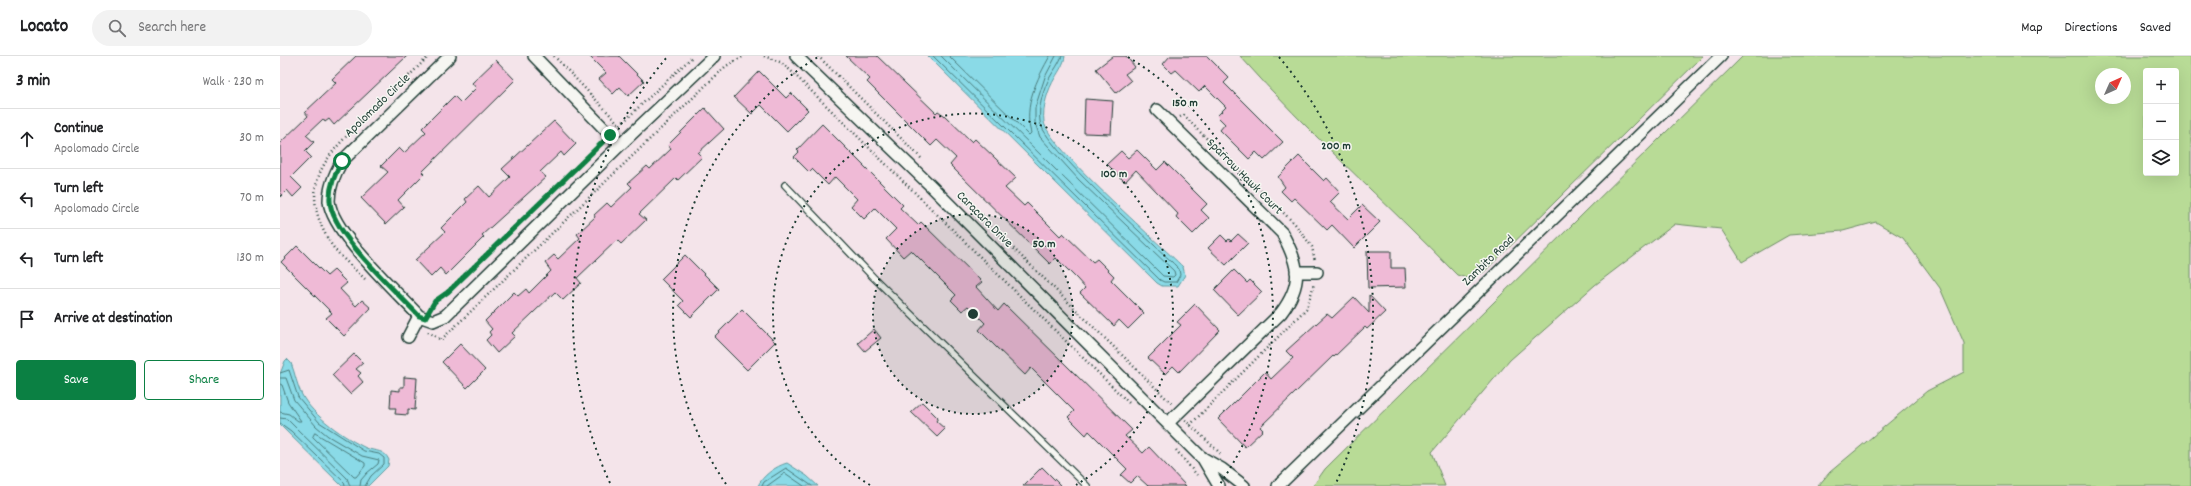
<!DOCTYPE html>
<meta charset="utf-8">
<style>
body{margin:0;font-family:Dekko,sans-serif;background:#f2f2f2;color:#202124}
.controls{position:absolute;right:12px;top:12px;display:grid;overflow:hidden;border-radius:4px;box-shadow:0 4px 16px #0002}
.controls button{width:36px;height:36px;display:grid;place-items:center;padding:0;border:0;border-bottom:1px solid #e0e0e0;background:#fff;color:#202124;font:20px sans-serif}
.compass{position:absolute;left:1815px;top:12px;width:36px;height:36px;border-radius:50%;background:#fff;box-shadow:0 4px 16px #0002;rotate:45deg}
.stop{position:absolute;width:12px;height:12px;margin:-9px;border:3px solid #0b8043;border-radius:50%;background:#fff}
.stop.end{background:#0b8043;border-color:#fff;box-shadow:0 1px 4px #0008}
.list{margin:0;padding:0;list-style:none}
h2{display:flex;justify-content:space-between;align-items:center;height:52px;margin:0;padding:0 16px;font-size:17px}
h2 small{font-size:13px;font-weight:400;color:#757577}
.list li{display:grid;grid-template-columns:26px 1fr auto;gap:12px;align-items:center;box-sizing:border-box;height:60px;padding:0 16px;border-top:1px solid #e0e0e0}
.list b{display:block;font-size:15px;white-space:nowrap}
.list p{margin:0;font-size:13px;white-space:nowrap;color:#757577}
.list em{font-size:13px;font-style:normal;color:#757577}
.actions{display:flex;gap:8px;padding:12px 16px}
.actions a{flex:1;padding:9px 0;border:1px solid #0b8043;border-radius:4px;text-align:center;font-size:14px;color:#0b8043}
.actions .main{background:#0b8043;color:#fff}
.icon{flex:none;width:22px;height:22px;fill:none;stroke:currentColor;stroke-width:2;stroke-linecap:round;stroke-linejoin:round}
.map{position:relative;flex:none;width:1911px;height:430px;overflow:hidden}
header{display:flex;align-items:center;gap:24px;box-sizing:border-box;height:56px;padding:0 20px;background:#fff;border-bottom:1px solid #e0e0e0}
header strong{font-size:19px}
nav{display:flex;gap:22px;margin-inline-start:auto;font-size:14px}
.search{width:280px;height:36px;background:#f2f2f2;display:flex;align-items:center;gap:10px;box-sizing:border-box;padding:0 14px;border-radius:22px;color:#757577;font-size:15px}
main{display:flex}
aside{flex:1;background:#fff}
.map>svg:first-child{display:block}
</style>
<header>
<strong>Locato</strong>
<div class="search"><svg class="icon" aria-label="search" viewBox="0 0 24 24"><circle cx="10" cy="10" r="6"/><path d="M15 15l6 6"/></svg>Search here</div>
<nav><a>Map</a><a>Directions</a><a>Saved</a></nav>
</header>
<main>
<aside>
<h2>3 min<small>Walk · 230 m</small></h2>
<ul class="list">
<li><svg class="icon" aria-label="ahead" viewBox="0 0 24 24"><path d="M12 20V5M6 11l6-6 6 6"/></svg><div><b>Continue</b><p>Apolomado Circle</p></div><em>30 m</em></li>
<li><svg class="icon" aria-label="left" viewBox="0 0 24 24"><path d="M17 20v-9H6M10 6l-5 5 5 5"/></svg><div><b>Turn left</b><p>Apolomado Circle</p></div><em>70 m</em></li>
<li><svg class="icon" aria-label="left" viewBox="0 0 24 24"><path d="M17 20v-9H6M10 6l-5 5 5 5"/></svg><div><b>Turn left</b></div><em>130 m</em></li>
<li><svg class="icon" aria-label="arrive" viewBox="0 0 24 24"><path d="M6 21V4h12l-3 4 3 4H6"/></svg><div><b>Arrive at destination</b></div></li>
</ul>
<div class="actions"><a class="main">Save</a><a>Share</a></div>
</aside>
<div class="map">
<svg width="1911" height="430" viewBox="0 0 1911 430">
<rect width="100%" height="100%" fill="#f4e4ea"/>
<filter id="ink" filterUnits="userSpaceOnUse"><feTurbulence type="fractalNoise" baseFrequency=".025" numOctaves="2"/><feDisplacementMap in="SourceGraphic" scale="8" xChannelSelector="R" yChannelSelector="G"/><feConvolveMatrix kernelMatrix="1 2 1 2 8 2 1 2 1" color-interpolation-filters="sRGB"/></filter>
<g filter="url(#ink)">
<path fill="#b8db96" stroke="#6c8c65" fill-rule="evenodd" d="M 960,0 L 1423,0 L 1204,216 L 1187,222 L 1177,219 C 1105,145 1028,77 960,0 Z
M 1463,0 L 1911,0 L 1911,430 L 1538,430 L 1550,416 L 1647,335 L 1684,316 L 1684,287 L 1660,232 L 1623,182 L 1596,166 L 1563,175 L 1509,179 L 1462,206 L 1441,173 L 1395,168 L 1315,229 L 1230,304 L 1152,396 L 1165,430 L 1033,430 L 1045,413 ZM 1866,15 L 1896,15 L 1896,117 L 1866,117 ZM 1821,18 L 1845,18 L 1845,42 L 1821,42 Z"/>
<path fill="#8adae7" stroke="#5f9b9f" d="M 648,0 L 785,0 C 784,8 779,15 775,22 C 768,33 762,52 764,66 C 767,89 880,188 903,211 L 905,219 L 898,230 L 882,230 L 877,227 Z
M 7,303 L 11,307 C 15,317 17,330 22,339 C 33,360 65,382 86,392 C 96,396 104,393 109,404 L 108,410 L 88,430 L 62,430 L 0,369 L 0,318 L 5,305 Z
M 507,407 L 527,420 L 538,430 L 478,430 C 482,420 496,410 507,407 Z"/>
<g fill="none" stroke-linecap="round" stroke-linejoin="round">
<path stroke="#4a7c7c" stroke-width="1" d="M 653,0 L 880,224 L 884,226 L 896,226 L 900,219 L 899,213 C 876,189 762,90 760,65 C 758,51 763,34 770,21 C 774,14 779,8 782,0
M 661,0 L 883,220 L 893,221 L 895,219 L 894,215 L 799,124 L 760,81 L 755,67 L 755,52 L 765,21 L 776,0
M 669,0 L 749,79 L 751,77 C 743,50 757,23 770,0
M 0,317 L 9,314 L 18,341 L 39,366 L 84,395 L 99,398 L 104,402 L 104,408 L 91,420 L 85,430
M 0,322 L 6,322 L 14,344 L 36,370 L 48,380 L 82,400 L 99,404 L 98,408 L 87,417 L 81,424 L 80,430
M 0,328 L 2,329 L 8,346 L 21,365 L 18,365 L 9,358 L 0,356
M 0,362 L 7,363 L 15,371 L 67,422 L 70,430
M 0,367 L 11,375 L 64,426 L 65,430
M 35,377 L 85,407 L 85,410 L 76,421 L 74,421 L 33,381 Z
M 482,430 L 484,426 L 506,412 L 532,430
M 487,430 L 505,417 L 524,430"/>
</g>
<path fill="#efbad6" stroke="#1f3d34" d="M 76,0 L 127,0 L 54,69 L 49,63 L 45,66 L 43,63 L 26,79 L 34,86 L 25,95 L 31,101 L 11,121 L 22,132 L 13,141 L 7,134 L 0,141 L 0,87 L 28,60 L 25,56 L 56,27 L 52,23 Z
M 309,0 L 339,0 L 364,25 L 348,40 L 340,31 L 333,38 L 319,23 L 326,17 Z
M 566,0 L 597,0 L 656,57 L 658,55 L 664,59 L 692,86 L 695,83 L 736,122 L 725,132 L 744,150 L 747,147 L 780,180 L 783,177 L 813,206 L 817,203 L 834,220 L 831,224 L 864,257 L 848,273 L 839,264 L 834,270 L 800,237 L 805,232 L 797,223 L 776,202 L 770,208 L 670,109 L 676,102 L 657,84 L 651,90 L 587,26 L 590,23 Z
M 833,0 L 846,0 L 855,11 L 845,18 L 851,25 L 836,37 L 816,13 Z
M 890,0 L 927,0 L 949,22 L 944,27 L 1003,86 L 984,104 L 976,96 L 969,103 L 940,74 L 945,68 L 937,60 L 946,51 L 925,30 L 919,36 L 896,14 L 892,17 L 883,8 Z
M 216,4 L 235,24 L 142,116 L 144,118 L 118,144 L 124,151 L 106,168 L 81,142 L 108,116 L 101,110 L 119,92 L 124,97 L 146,76 L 142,72 L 174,40 L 181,47 L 196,32 L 192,27 Z
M 479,15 L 506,42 L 511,37 L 528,54 L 507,75 L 481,49 L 472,58 L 454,41 Z
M 805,43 L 833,45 L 831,78 L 804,77 Z
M 425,52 L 444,73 L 418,97 L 422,101 L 398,124 L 396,122 L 359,158 L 366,164 L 341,188 L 337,184 L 297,222 L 301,227 L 283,244 L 275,236 L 232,277 L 235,280 L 217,297 L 206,284 L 211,279 L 209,276 L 212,273 L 205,265 L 234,236 L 238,240 L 246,233 L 249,237 L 271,215 L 265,207 L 274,199 L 278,203 L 300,182 L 297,178 L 315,161 L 314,159 L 327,147 L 331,151 L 352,131 L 348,127 L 367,110 L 370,113 L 391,93 L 388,89 Z
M 274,65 L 296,88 L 284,100 L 281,96 L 260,116 L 266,121 L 202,179 L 204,181 L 166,219 L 160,212 L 151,221 L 135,204 L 165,176 L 161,172 L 187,146 L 185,143 L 199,130 L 209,141 L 230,121 L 222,113 Z
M 542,68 L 623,149 L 620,152 L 638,169 L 641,166 L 702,226 L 696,231 L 718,255 L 724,248 L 852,374 L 845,380 L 863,397 L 869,391 L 906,430 L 868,430 L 857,420 L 850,427 L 841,419 L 847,413 L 809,375 L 806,379 L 788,361 L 794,355 L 751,312 L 745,319 L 716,291 L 699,274 L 705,267 L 688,250 L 682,255 L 671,244 L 676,239 L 631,194 L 623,201 L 606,183 L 616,173 L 595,152 L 584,163 L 571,150 L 577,143 L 555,121 L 548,129 L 532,113 L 529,116 L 514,101 L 519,96 L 517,94 Z
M 857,94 L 877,114 L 885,106 L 927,148 L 921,154 L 929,162 L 913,178 L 896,161 L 898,158 L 856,114 L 845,126 L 827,108 L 841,95 L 848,102 Z
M 1019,100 L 1044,125 L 1047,122 L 1060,136 L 1050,146 L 1068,163 L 1082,149 L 1100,166 L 1074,192 L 1052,169 L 1047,174 L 1014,142 L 1011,145 L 1001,135 L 1005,131 L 998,121 Z
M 958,178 L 968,187 L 946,209 L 928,192 L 941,179 L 947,185 L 949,183 L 951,185 Z
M 17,190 L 47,220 L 54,214 L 67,227 L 60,233 L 76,250 L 82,244 L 91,252 L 64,280 L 46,262 L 52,257 L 1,206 Z
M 1087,195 L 1111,195 L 1111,212 L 1125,212 L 1126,231 L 1088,232 Z
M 405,199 L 439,233 L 411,261 L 399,249 L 403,245 L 381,223 Z
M 954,214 L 967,227 L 970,224 L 982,236 L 958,259 L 934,234 Z
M 1089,239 L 1105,256 L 1087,273 L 1085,271 L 1054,301 L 1053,300 L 980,371 L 983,374 L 965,391 L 938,363 L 985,316 L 991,323 L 1013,302 L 1006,295 L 1047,258 L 1052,262 L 1074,241 L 1089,257 Z
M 915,248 L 940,274 L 899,316 L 893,310 L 885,318 L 868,302 L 901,269 L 897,266 Z
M 462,253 L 495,286 L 467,314 L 434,281 Z
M 594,273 L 601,282 L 585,295 L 578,287 Z
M 180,288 L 205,314 L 187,332 L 162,306 Z
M 74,298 L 83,307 L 76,313 L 81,317 L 78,320 L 83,326 L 70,338 L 52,319 Z
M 124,321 L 137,322 L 135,354 L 128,353 L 128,359 L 115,358 L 116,352 L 110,352 L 111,334 L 120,335 L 120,331 L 124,331 Z
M 642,346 L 658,362 L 656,365 L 665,373 L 657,381 L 631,356 Z
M 762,411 L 781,430 L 743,430 Z"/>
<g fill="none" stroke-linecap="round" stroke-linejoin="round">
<defs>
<path id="service" d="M 505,129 L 593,221 L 807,430"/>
<path id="minor" d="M 254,0 L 340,89
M 516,0 L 651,130 L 921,401 L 942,413 L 964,430
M 877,54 L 1002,177 C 1019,209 1024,226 1001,257 L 888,367
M 1016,216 L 1037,216
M 139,260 C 116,235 52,177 49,145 C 49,131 55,117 62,105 L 170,0
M 128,281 L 139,260 L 153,265 L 165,260 L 340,89 L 434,0
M 922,401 L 939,430
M 998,430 L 1441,0"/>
</defs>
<use href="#service" stroke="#1f3d34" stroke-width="8"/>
<use href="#minor" stroke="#1f3d34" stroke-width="14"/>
<path stroke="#1f3d34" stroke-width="2.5" stroke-dasharray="1 3" stroke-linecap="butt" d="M 274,0 L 340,69
M 484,0 L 500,6 L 510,14 L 850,348
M 538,0 L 642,103
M 900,61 L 904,59 L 917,73 L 1015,168 L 1032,191 L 1035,205
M 339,72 L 340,69 L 413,0
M 682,142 L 892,348
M 85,223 C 73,211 56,198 48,183 C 15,125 51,95 90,57 C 110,38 130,19 149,0
M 150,252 L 322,87
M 148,276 L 161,284 L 446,10 L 464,0
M 905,364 L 941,398
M 910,369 L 1027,252 L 1034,228
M 896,394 L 917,419"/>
<use href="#service" stroke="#f6f6f2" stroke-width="5.5"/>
<use href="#minor" stroke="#f6f6f2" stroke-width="11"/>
</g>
</g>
<g fill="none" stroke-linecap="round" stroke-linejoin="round" filter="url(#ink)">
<path stroke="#0b8043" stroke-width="5" d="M 62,105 C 55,117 49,131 50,145 C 51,177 116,235 139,260 L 145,262 L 155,245 L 168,236 L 330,79"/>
</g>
<circle cx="693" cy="258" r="100" fill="#1f3d34" fill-opacity=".12"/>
<g fill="none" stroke="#1f3d34" stroke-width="2" stroke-dasharray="2 4">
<circle cx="693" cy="258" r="100"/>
<path d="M590 429A200 200 0 1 1 796 429"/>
<path d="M446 428A300 300 0 0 1 538 1M848 1A300 300 0 0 1 940 428"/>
<path d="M330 427A400 400 0 0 1 387 1M999 1A400 400 0 0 1 1056 427"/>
</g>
<g text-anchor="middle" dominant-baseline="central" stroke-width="3" stroke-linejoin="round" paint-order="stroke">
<g font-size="13" fill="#1f3d34" stroke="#f6f6f2">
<text transform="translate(98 50) rotate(-44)">Apolomado Circle</text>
<text transform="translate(964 121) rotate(45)">Sparrow Hawk Court</text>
<text transform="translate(704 164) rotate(45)">Caracara Drive</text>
<text transform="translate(1209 205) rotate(-44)">Zambito Road</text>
</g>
</g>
<circle cx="693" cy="258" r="6" fill="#1f3d34" stroke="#f6f6f2" stroke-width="2"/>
<g font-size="12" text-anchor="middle" font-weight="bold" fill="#1f3d34" stroke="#f6f6f2" stroke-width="3" stroke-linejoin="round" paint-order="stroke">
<text x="905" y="50">150 m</text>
<text x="1056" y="93">200 m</text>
<text x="834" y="121">100 m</text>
<text x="764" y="191">50 m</text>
</g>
</svg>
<div class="controls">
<button>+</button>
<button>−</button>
<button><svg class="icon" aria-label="layers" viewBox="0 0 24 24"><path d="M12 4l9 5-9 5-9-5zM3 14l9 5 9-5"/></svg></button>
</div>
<svg class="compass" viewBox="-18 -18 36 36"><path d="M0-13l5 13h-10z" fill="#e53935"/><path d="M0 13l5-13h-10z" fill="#757577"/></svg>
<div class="stop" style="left:62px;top:105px"></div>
<div class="stop end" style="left:330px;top:79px"></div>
</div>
</main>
